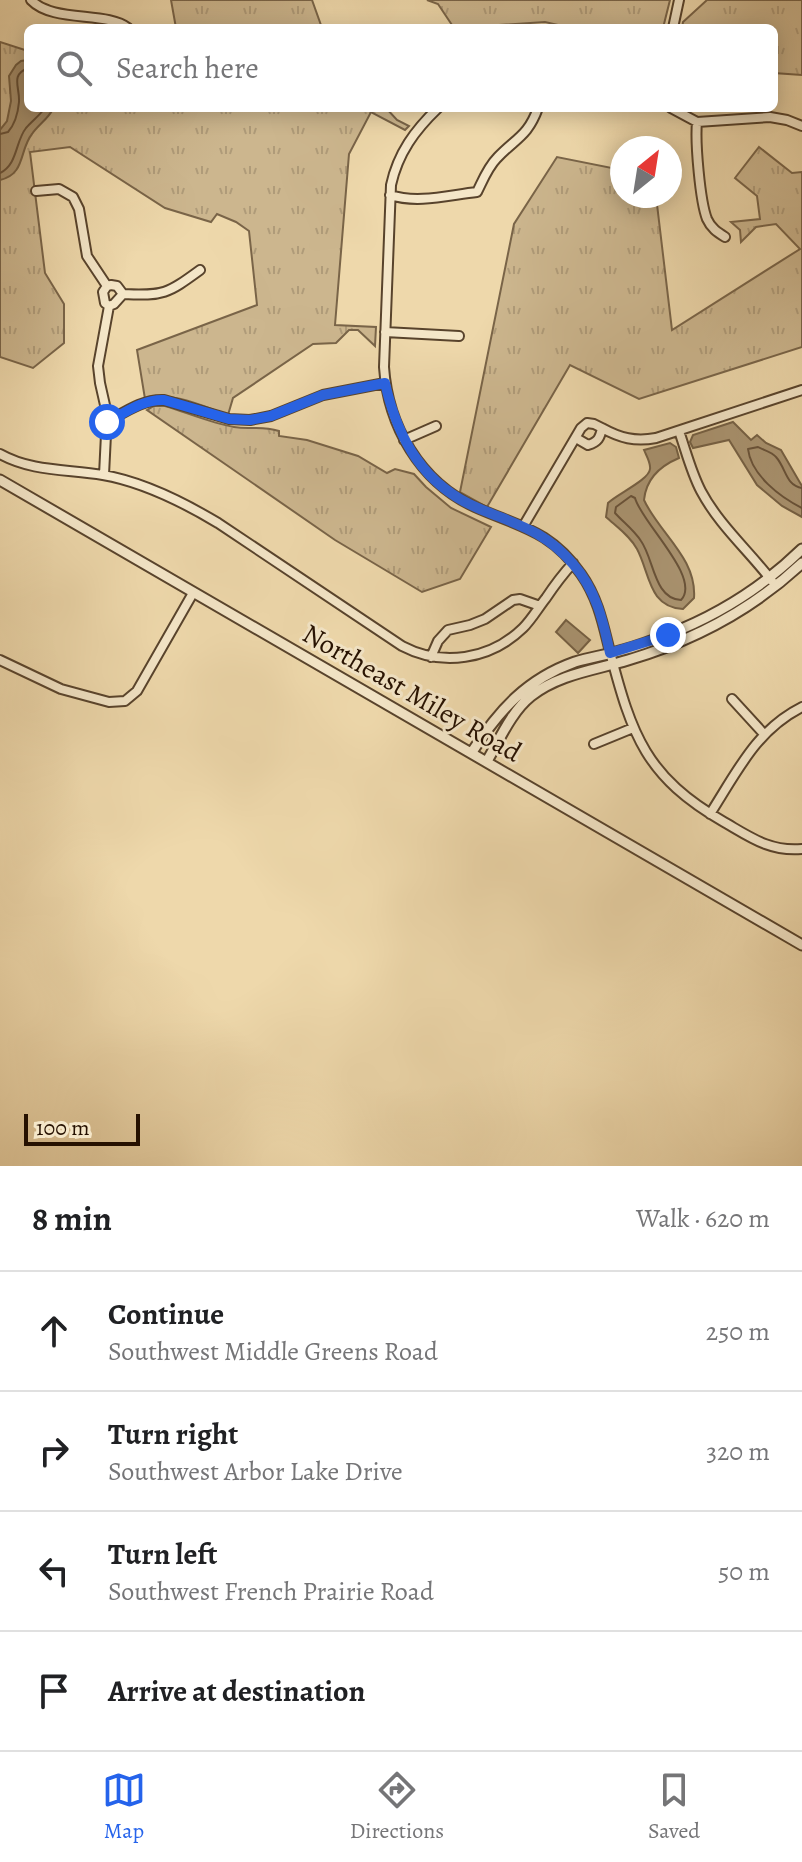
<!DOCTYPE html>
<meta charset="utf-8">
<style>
body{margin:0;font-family:Alegreya,serif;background:#f6f6f6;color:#202124}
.compass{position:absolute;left:610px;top:136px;width:72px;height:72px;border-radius:50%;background:#fff;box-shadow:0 4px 20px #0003;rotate:30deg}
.scale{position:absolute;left:24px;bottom:20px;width:116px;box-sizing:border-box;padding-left:8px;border:4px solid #261101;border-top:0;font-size:22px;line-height:28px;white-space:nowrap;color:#261101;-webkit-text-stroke:6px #f4e6c8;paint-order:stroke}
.stop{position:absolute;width:24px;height:24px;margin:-18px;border:6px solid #2563eb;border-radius:50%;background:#fff}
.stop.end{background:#2563eb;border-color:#fff;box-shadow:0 2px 8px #0008}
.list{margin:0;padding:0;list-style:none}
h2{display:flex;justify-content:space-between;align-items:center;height:104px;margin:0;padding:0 32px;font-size:34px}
h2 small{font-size:26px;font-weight:400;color:#757577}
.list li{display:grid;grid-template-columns:52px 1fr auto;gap:24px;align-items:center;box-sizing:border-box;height:120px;padding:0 32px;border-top:2px solid #e0e0e0}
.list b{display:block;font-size:30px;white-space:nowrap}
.list p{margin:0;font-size:26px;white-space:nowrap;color:#757577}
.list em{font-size:26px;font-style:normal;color:#757577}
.icon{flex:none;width:44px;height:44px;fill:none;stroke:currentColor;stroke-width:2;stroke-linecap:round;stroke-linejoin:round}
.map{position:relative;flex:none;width:802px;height:1166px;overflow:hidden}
.search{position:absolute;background:#fff;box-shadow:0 4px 20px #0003;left:24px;right:24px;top:24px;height:88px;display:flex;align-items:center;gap:20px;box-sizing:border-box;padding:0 28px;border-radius:12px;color:#757577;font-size:30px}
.sheet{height:584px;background:#fff}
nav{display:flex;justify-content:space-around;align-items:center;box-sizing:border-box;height:112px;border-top:2px solid #e0e0e0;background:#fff;font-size:22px;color:#757577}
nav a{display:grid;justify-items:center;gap:4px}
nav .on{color:#2563eb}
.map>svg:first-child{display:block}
</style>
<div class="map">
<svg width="802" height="1166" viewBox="0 0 802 1166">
<defs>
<pattern id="grass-tufts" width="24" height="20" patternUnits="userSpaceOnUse" patternTransform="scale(2)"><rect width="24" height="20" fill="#ccb68e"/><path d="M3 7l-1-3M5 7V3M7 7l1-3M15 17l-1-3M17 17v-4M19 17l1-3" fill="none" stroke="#af9b79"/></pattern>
</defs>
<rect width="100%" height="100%" fill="#eed8ab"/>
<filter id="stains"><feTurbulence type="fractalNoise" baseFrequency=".0025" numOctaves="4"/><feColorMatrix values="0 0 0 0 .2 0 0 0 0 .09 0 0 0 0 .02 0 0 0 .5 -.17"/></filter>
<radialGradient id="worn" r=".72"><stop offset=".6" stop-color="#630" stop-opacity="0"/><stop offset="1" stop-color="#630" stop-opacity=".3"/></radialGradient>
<path fill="url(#grass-tufts)" stroke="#796448" stroke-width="2" d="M 171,0 L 312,0 L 322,28 L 176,28 Z
M 427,0 L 670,0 L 663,28 L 571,28 L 545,22 L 454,28 L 438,4 Z
M 707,0 L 802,0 L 802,75 L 774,73 L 774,28 L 682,28 L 683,22 Z
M 0,42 L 28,51 L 28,108 L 386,108 L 397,120 L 409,126 L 405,130 L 371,112 L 349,154 L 335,325 L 376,327 L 375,346 L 358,330 L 349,330 L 336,343 L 313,344 L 233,398 L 228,415 C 205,407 169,390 145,399 L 137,350 L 257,305 L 249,231 L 236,222 L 217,214 L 211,222 L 165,208 L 70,147 L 30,152 L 45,273 L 64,304 L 64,343 L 33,368 L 0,357 Z
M 759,147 L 792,173 L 802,172 L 802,347 L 639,399 L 570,365 L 487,507 L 460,492 L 514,224 L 557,157 L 622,170 L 622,196 L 656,196 L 672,330 L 800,249 L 776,224 L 756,227 L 741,242 L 740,230 L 731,222 L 760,219 L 757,196 L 735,178 Z
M 154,406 L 165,406 C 188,413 211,423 234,427 C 252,430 260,425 279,431 L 279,436 L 307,440 L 358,456 L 387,473 L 395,469 L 414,474 L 426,487 L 451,508 L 491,527 L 460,579 L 422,592 L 335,540 L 147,410 Z"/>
<path fill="#aa9471" stroke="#756044" stroke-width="2" d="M 28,60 L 28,108 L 53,109 C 48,119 38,125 32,134 C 19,150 26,174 0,180 L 0,130 L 7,121 L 11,101 L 9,76 L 16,65 L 21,61 Z
M 733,422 L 751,440 L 757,435 L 766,443 L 781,450 L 799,481 L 802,486 L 802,517 L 782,506 L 757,485 L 729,440 L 693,448 L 690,442 L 693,435 Z
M 670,443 L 676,447 L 679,458 C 660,466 646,479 644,500 C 659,533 697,558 694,598 L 683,609 C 648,607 650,573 637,549 C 630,536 617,527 606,517 L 608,503 C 617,494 649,480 650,469 C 651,463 646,455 644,450 Z
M 566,620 L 590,640 L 578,653 L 556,632 Z"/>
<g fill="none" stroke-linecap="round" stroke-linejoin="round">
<path stroke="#685239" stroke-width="2" d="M 0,134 L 8,132 C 15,124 18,113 19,102 C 20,87 10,75 28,68
M 0,173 C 18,164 15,142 26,128 C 32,121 39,116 45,108
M 802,488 C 786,486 786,468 776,457 C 772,452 763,450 758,447 L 748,449 C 751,475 780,497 802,508
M 631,496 L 635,498 C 641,522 702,578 681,600 C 654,599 654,559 641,541 C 634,530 623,522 615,513 L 616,507 Z"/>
<defs>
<path id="minor" d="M 31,0 C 53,23 107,11 128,28
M 673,28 L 679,0
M 438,108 C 415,130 398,153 391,185 L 384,367 C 388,426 420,482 475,507 C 520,527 550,530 581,574 C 598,598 603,624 610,652 C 632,736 646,777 724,822 C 750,837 770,852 802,849
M 671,108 L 697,122 L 770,117 L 787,120 L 802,126
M 697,122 C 695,142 700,201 707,219 C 711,228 717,232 725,237
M 36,191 L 59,189 L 73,197 L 79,209 L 87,256 L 107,286
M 390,195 C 418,204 449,195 477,192 C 483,180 488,167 497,158 C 516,138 528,136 538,108
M 111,285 L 117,286 L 123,294 L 114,304 L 109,306 L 105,303 L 103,292 L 107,286 Z
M 123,294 C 164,296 167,294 200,270
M 385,332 L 459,336
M 107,422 C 125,412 143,399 164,400 L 229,419 L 250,420 L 271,416 L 323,395 L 385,383
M 602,428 C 620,438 635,442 656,438 L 802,390
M 679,431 C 686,451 691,472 701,491 C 719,525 749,551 772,581
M 404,440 L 436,426
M 0,454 C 32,472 68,469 103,475 C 144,482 183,502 218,523 L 402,646 C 442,667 490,660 523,628 C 532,619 538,608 546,598 C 554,586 563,574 573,563
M 104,475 L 107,414 L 100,383 L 98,366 L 109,306
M 524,525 L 581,428 L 587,423 L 594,424 L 602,428 C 600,438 598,442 588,445 L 576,438
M 431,657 L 438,641 L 448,630 L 470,625 L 485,619 L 513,600 L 520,599 L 540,606
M 0,660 L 61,689 L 109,702 L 125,701 L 137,691 L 193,593
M 732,699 L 764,734
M 594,744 L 633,728
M 710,814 C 737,772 756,730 802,707"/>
<path id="tertiary" d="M 0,480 L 802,945
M 472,752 C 499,710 527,679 575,662 C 591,657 607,655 623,650 C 638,646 654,640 669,634 C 718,615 764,586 802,549
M 487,761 C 500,739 511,712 531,696 C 559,674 595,670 628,660 C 692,641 753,609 802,563"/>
</defs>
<use href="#minor" stroke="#58432c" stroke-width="12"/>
<use href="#tertiary" stroke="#58432c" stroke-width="13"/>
<use href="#minor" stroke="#f4e6c8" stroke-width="8"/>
<use href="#tertiary" stroke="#f4e6c8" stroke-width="9"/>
</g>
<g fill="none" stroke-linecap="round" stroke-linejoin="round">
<path stroke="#2563eb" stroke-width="10" d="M 107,422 C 125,413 143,399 164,400 L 229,419 L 250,420 L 271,416 L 323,395 L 385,383 C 398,440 424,486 480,509 C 518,525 545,531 573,564 C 596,590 603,620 610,653 L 668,635"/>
</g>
<g text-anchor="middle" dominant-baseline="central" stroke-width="6" stroke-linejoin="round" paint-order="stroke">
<g font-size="28" fill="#261101" stroke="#f4e6c8">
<text transform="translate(412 693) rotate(30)">Northeast Miley Road</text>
</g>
</g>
<rect width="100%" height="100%" filter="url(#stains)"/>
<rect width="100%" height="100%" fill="url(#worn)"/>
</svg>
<svg class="compass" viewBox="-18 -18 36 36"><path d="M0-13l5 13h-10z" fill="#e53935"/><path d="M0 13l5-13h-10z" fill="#757577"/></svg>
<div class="scale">100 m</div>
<div class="stop" style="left:107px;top:422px"></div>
<div class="stop end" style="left:668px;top:635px"></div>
<div class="search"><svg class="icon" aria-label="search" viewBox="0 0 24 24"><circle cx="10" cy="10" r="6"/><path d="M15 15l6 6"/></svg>Search here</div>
</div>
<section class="sheet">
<h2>8 min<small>Walk · 620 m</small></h2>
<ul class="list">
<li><svg class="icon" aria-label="ahead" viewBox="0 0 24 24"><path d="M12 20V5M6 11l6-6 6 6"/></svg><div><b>Continue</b><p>Southwest Middle Greens Road</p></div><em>250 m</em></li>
<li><svg class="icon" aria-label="right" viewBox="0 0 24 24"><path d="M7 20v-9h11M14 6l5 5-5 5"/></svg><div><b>Turn right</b><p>Southwest Arbor Lake Drive</p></div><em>320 m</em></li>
<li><svg class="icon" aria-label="left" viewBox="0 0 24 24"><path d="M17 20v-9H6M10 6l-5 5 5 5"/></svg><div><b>Turn left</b><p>Southwest French Prairie Road</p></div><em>50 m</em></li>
<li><svg class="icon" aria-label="arrive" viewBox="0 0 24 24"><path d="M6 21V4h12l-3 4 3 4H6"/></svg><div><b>Arrive at destination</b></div></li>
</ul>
</section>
<nav>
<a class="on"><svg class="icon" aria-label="map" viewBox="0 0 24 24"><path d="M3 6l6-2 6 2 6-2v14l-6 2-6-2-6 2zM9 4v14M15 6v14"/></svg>Map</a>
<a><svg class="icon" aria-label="directions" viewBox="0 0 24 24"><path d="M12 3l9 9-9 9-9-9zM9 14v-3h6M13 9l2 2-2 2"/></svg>Directions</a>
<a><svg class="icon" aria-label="saved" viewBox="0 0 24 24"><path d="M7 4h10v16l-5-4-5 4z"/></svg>Saved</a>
</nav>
